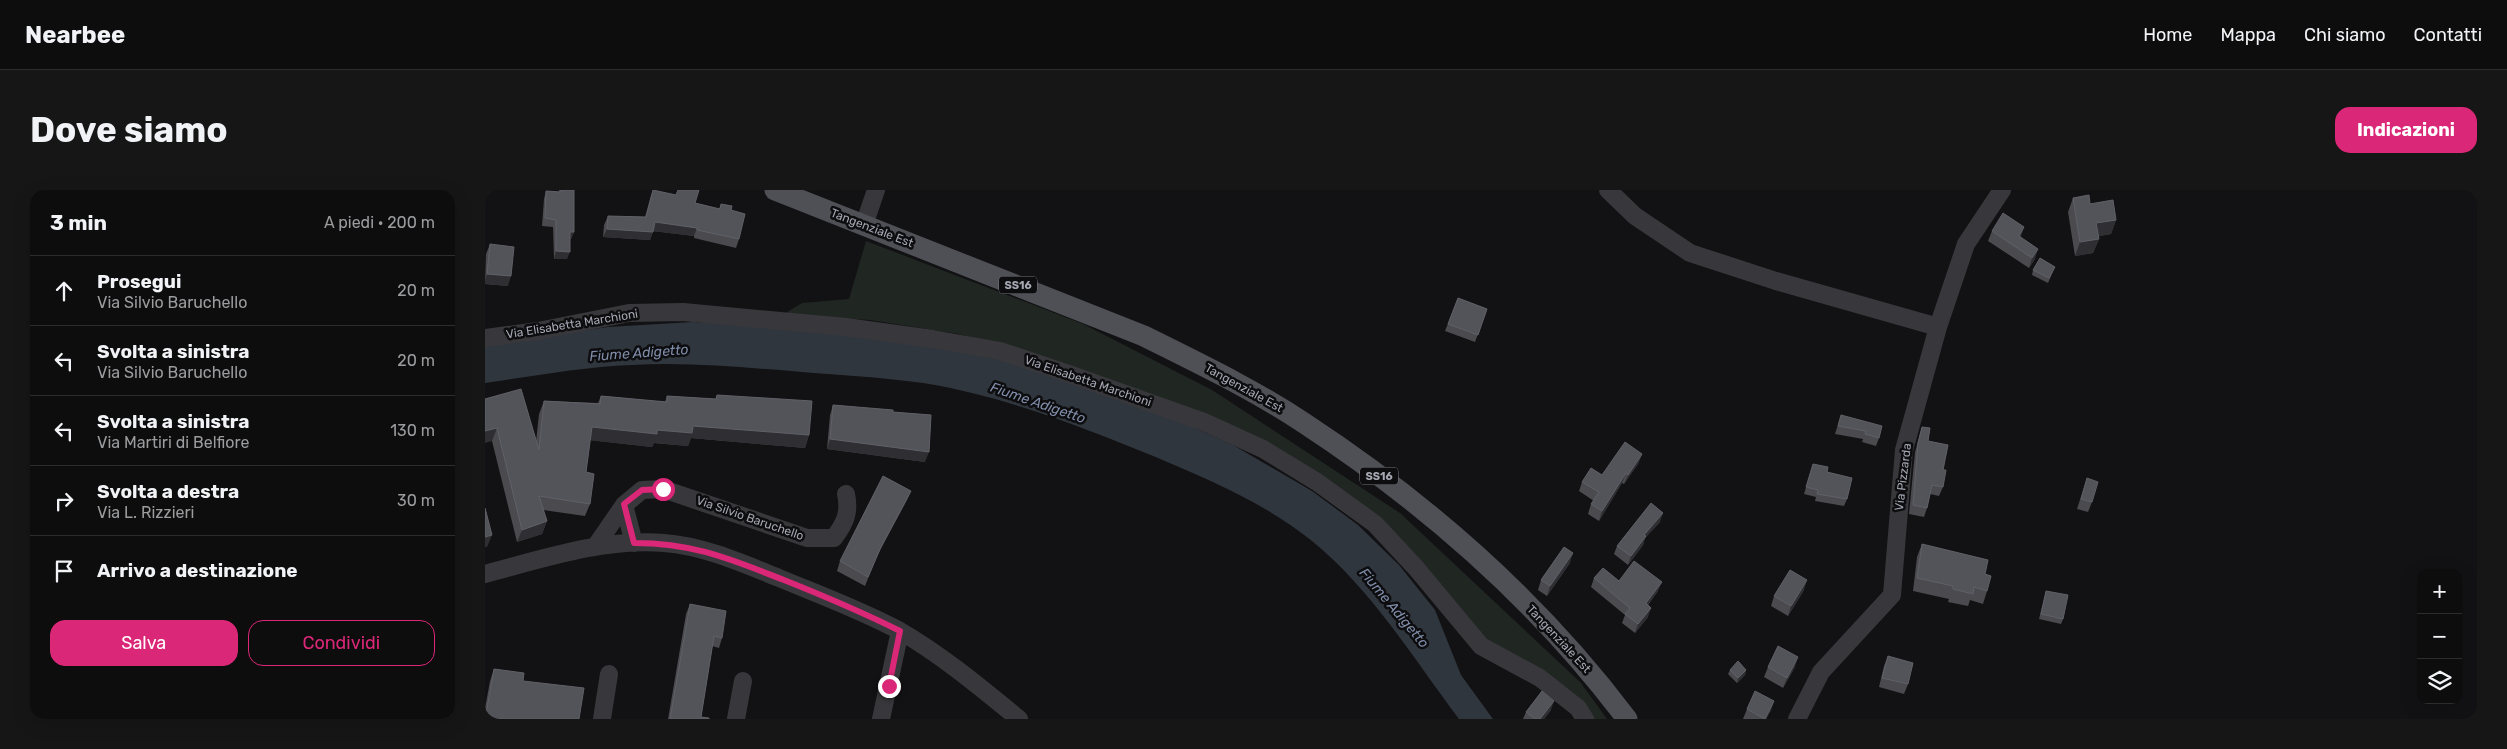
<!DOCTYPE html>
<html lang="it">
<meta charset="utf-8">
<style>
body{margin:0;font-family:Rubik,sans-serif;background:#171617;color:#f1f3f6}
.controls{position:absolute;right:15px;bottom:15px;display:grid;overflow:hidden;border-radius:10px;box-shadow:0 5px 20px #0002}
.controls button{width:45px;height:45px;display:grid;place-items:center;padding:0;border:0;border-bottom:1px solid #2e2d2e;background:#0e0d0e;color:#f1f3f6;font:25px sans-serif}
.stop{position:absolute;width:15px;height:15px;margin:-11px;border:4px solid #db2777;border-radius:50%;background:#fff}
.stop.end{background:#db2777;border-color:#fff;box-shadow:0 1px 5px #0008}
.list{margin:0;padding:0;list-style:none}
h2{display:flex;justify-content:space-between;align-items:center;height:65px;margin:0;padding:0 20px;font-size:21px}
h2 small{font-size:16px;font-weight:400;color:#9b9c9e}
.list li{display:grid;grid-template-columns:32px 1fr auto;gap:15px;align-items:center;box-sizing:border-box;height:70px;padding:0 20px;border-top:1px solid #2e2d2e}
.list b{display:block;font-size:19px;white-space:nowrap}
.list p{margin:0;font-size:16px;white-space:nowrap;color:#9b9c9e}
.list em{font-size:16px;font-style:normal;color:#9b9c9e}
.actions{display:flex;gap:10px;padding:15px 20px}
.actions a{flex:1;padding:11px 0;border:1px solid #db2777;border-radius:15px;text-align:center;font-size:18px;color:#db2777}
.actions .main{background:#db2777;color:#fff}
.icon{flex:none;width:28px;height:28px;fill:none;stroke:currentColor;stroke-width:2;stroke-linecap:round;stroke-linejoin:round}
.map{position:relative;flex:none;width:1992px;height:529px;overflow:hidden;border-radius:15px}
header{display:flex;align-items:center;gap:30px;box-sizing:border-box;height:70px;padding:0 25px;background:#0e0d0e;border-bottom:1px solid #2e2d2e}
header strong{font-size:24px}
nav{display:flex;gap:28px;margin-inline-start:auto;font-size:18px}
.intro{display:flex;align-items:center;justify-content:space-between;box-sizing:border-box;height:120px;padding:0 30px}
h1{margin:0;font-size:35px}
.button{padding:12px 22px;border-radius:15px;background:#db2777;color:#fff;font-size:18px;font-weight:700}
main{display:flex;gap:30px;padding:0 30px}
aside{flex:1;background:#0e0d0e;border-radius:15px;box-shadow:0 5px 20px #0002}
.map>svg:first-child{display:block}
</style>
<header>
<strong>Nearbee</strong>
<nav><a>Home</a><a>Mappa</a><a>Chi siamo</a><a>Contatti</a></nav>
</header>
<div class="intro"><h1>Dove siamo</h1><a class="button">Indicazioni</a></div>
<main>
<aside>
<h2>3 min<small>A piedi · 200 m</small></h2>
<ul class="list">
<li><svg class="icon" aria-label="ahead" viewBox="0 0 24 24"><path d="M12 20V5M6 11l6-6 6 6"/></svg><div><b>Prosegui</b><p>Via Silvio Baruchello</p></div><em>20 m</em></li>
<li><svg class="icon" aria-label="left" viewBox="0 0 24 24"><path d="M17 20v-9H6M10 6l-5 5 5 5"/></svg><div><b>Svolta a sinistra</b><p>Via Silvio Baruchello</p></div><em>20 m</em></li>
<li><svg class="icon" aria-label="left" viewBox="0 0 24 24"><path d="M17 20v-9H6M10 6l-5 5 5 5"/></svg><div><b>Svolta a sinistra</b><p>Via Martiri di Belfiore</p></div><em>130 m</em></li>
<li><svg class="icon" aria-label="right" viewBox="0 0 24 24"><path d="M7 20v-9h11M14 6l5 5-5 5"/></svg><div><b>Svolta a destra</b><p>Via L. Rizzieri</p></div><em>30 m</em></li>
<li><svg class="icon" aria-label="arrive" viewBox="0 0 24 24"><path d="M6 21V4h12l-3 4 3 4H6"/></svg><div><b>Arrivo a destinazione</b></div></li>
</ul>
<div class="actions"><a class="main">Salva</a><a>Condividi</a></div>
</aside>
<div class="map">
<svg width="1992" height="529" viewBox="0 0 1992 529">
<rect width="100%" height="100%" fill="#121113"/>
<path fill="#202723" d="M 381,51 L 598,134 L 727,200 L 915,323 L 1096,493 L 1122,529 L 1104,529 L 999,453 L 896,332 L 717,226 L 567,169 L 474,144 L 385,130 L 299,124 L 317,113 L 364,109 Z"/>
<path fill="#30363e" d="M 207,132 L 322,138 L 502,163 L 688,228 L 748,255 L 827,301 L 873,335 L 914,375 L 950,420 L 976,485 L 1008,529 L 974,529 C 929,469 886,399 827,351 C 781,314 727,291 673,268 C 598,237 519,206 438,193 C 395,187 350,185 306,181 C 253,177 201,172 147,175 C 98,177 49,186 0,193 L 0,154 L 123,137 Z"/>
<g fill="none" stroke-linecap="round" stroke-linejoin="round">
<path stroke="#38383c" stroke-width="18" d="M 1123,0 L 1150,26 L 1205,63 L 1291,91 L 1453,137
M 379,35 L 391,0
M 0,148 L 53,141 L 144,123 L 198,122 L 361,137 L 448,149 L 515,161 L 581,183 L 719,232 L 778,259 L 832,292 L 890,334 L 931,378 L 996,456 L 1055,488 L 1093,518 L 1100,529
M 139,315 L 149,353
M 110,357 L 139,315 L 157,300 L 178,299 L 322,348 L 349,348 C 360,333 365,323 361,304
M 0,384 C 57,369 119,348 179,353 C 219,356 257,373 294,388 C 335,405 376,420 415,441 C 458,466 496,498 534,529
M 117,529 L 124,484
M 251,529 L 258,491
M 396,529 L 415,441
M 1312,529 L 1336,482 L 1407,405 L 1419,260 L 1453,137 L 1481,54 L 1517,0"/>
<path stroke="#4f4f56" stroke-width="21" d="M 290,0 L 659,146 C 713,173 768,199 819,233 C 941,313 1054,412 1142,529"/>
</g>
<path fill="#4a4a4f" d="M 74,0 L 89,0 L 89,42 L 86,49 L 85,49 L 82,69 L 69,69 L 68,37 L 57,36 L 59,9 L 61,1 L 74,2 Z
M 168,0 L 210,13 L 234,19 L 236,14 L 254,49 L 251,58 L 209,48 L 209,46 L 168,41 L 165,50 L 118,47 L 119,35 L 123,26 L 160,27 L 165,9 Z
M 1588,8 L 1605,14 L 1631,30 L 1626,44 L 1613,46 L 1614,49 L 1608,63 L 1590,66 L 1583,22 Z
M 1507,41 L 1535,47 L 1550,69 L 1544,78 L 1503,51 Z
M 5,54 L 23,96 L 0,94 L 1,64 Z
M 1570,77 L 1563,93 L 1547,85 L 1548,80 Z
M 973,108 L 1002,119 L 990,152 L 960,141 Z
M 232,205 L 324,245 L 320,258 L 206,248 L 203,256 L 169,253 L 167,257 L 105,250 L 101,282 L 105,314 L 100,326 L 58,320 L 62,331 L 57,344 L 32,352 L 7,251 L 0,209 L 51,252 L 54,224 L 59,211 L 113,213 L 116,206 L 180,212 L 182,206 L 231,209 Z
M 348,215 L 408,222 L 440,272 L 342,259 L 345,225 Z
M 1356,225 L 1394,248 L 1391,256 L 1377,252 L 1378,249 L 1350,244 Z
M 1437,237 L 1443,251 L 1458,280 L 1458,297 L 1454,306 L 1445,304 L 1442,318 L 1439,327 L 1424,324 L 1430,262 Z
M 1157,264 L 1153,274 L 1139,294 L 1137,293 L 1114,331 L 1103,324 L 1106,314 L 1109,311 L 1094,301 L 1097,292 L 1117,285 Z
M 1328,274 L 1342,282 L 1362,309 L 1359,316 L 1330,311 L 1331,307 L 1319,304 Z
M 1602,288 L 1607,312 L 1603,322 L 1592,319 Z
M 426,301 L 422,310 L 392,366 L 380,396 L 352,381 L 355,371 Z
M 1175,332 L 1160,348 L 1158,355 L 1143,375 L 1129,364 L 1132,356 Z
M 1437,354 L 1500,384 L 1502,401 L 1498,414 L 1485,410 L 1483,416 L 1463,412 L 1464,409 L 1428,401 L 1432,367 Z
M 1085,373 L 1062,406 L 1053,400 L 1056,390 Z
M 1109,388 L 1134,391 L 1173,401 L 1163,415 L 1163,427 L 1150,443 L 1137,433 L 1140,425 L 1106,397 Z
M 1319,400 L 1303,426 L 1286,416 L 1289,406 Z
M 1561,401 L 1578,429 L 1576,434 L 1554,429 Z
M 205,414 L 237,448 L 234,458 L 227,456 L 216,527 L 224,529 L 183,529 L 201,424 Z
M 1403,466 L 1423,494 L 1419,504 L 1394,497 L 1399,476 Z
M 1283,477 L 1310,477 L 1298,498 L 1279,487 Z
M 9,479 L 38,491 L 0,529 L 0,518 L 5,491 Z
M 1245,480 L 1261,480 L 1260,485 L 1252,493 L 1243,484 Z
M 1289,511 L 1281,529 L 1258,529 L 1262,519 Z
M 1066,520 L 1059,529 L 1038,529 L 1041,522 Z"/>
<path fill="#2f2f33" d="M 1631,30 L 1626,44 L 1606,48 L 1611,33 Z
M 170,32 L 212,38 L 209,46 L 167,41 Z
M 1539,37 L 1536,47 L 1530,56 L 1534,46 Z
M 122,39 L 168,42 L 165,50 L 118,47 Z
M 85,42 L 89,42 L 86,49 L 82,49 Z
M 1614,49 L 1608,63 L 1590,66 L 1595,52 Z
M 1553,59 L 1550,69 L 1544,78 L 1547,68 Z
M 71,61 L 85,62 L 82,69 L 69,69 Z
M 2,84 L 26,86 L 23,96 L 0,94 L 0,91 Z
M 208,236 L 324,245 L 320,258 L 206,248 L 203,256 L 169,253 L 167,257 L 102,250 L 107,237 L 172,240 Z
M 12,238 L 7,251 L 0,253 L 0,241 Z
M 345,249 L 444,262 L 440,272 L 342,259 Z
M 1157,264 L 1153,274 L 1139,294 L 1143,285 Z
M 1141,283 L 1137,293 L 1114,331 L 1117,321 Z
M 426,301 L 422,310 L 392,366 L 380,396 L 396,357 Z
M 1178,323 L 1175,332 L 1160,348 L 1158,355 L 1143,375 L 1146,366 L 1159,345 Z
M 62,331 L 57,344 L 32,352 L 37,340 Z
M 7,345 L 2,357 L 0,357 L 0,347 Z
M 1088,363 L 1085,373 L 1062,406 L 1065,396 Z
M 1322,390 L 1319,400 L 1303,426 L 1306,416 Z
M 1177,392 L 1173,401 L 1157,422 L 1161,413 Z
M 1166,418 L 1163,427 L 1150,443 L 1153,434 Z
M 1313,467 L 1310,477 L 1298,498 L 1302,488 Z
M 1261,480 L 1260,485 L 1252,493 L 1253,488 Z
M 1069,511 L 1066,520 L 1059,529 L 1055,529 Z
M 1289,511 L 1286,521 L 1281,529 L 1280,529 Z"/>
<path fill="#53545a" stroke="#606168" d="M 76,0 L 89,0 L 89,42 L 85,42 L 85,62 L 71,61 L 71,30 L 60,28 L 61,1 L 76,2 Z
M 168,0 L 191,5 L 193,0 L 214,0 L 210,13 L 235,19 L 236,14 L 247,16 L 246,20 L 260,24 L 254,49 L 212,40 L 212,38 L 170,32 L 168,42 L 122,39 L 123,26 L 161,27 Z
M 1604,5 L 1605,14 L 1628,10 L 1631,30 L 1611,33 L 1614,49 L 1595,52 L 1588,8 Z
M 1518,23 L 1539,37 L 1534,46 L 1553,59 L 1547,68 L 1507,41 Z
M 5,54 L 29,57 L 26,86 L 2,84 Z
M 1555,68 L 1570,77 L 1564,88 L 1548,80 Z
M 973,108 L 1002,119 L 993,145 L 963,134 Z
M 36,199 L 54,260 L 59,211 L 115,214 L 116,206 L 182,212 L 182,206 L 231,209 L 232,205 L 327,211 L 324,245 L 208,236 L 207,243 L 172,240 L 172,244 L 107,237 L 101,282 L 109,284 L 105,314 L 54,306 L 62,331 L 37,340 L 12,238 L 0,241 L 0,209 Z
M 348,215 L 408,220 L 408,222 L 446,225 L 444,262 L 345,249 Z
M 1356,225 L 1397,236 L 1394,248 L 1380,244 L 1381,241 L 1353,236 Z
M 1437,237 L 1445,238 L 1443,251 L 1463,255 L 1458,280 L 1461,280 L 1458,297 L 1447,295 L 1442,318 L 1428,315 L 1433,253 Z
M 1140,252 L 1157,264 L 1143,285 L 1141,283 L 1117,321 L 1106,314 L 1114,302 L 1097,292 L 1106,278 L 1117,285 Z
M 1328,274 L 1343,277 L 1342,282 L 1367,288 L 1362,309 L 1332,304 L 1333,300 L 1321,297 Z
M 398,286 L 426,301 L 396,357 L 383,387 L 355,371 Z
M 1602,288 L 1613,292 L 1607,312 L 1596,309 Z
M 1166,313 L 1178,323 L 1159,345 L 1161,346 L 1146,366 L 1132,356 Z
M 0,318 L 7,345 L 0,347 Z
M 1437,354 L 1503,370 L 1500,384 L 1506,386 L 1502,401 L 1489,397 L 1488,404 L 1468,399 L 1468,396 L 1432,388 Z
M 1079,357 L 1088,363 L 1065,396 L 1056,390 Z
M 1149,371 L 1177,392 L 1161,413 L 1166,418 L 1153,434 L 1140,424 L 1145,418 L 1109,388 L 1118,378 L 1134,391 Z
M 1305,380 L 1322,390 L 1306,416 L 1289,406 Z
M 1561,401 L 1583,405 L 1578,429 L 1556,424 Z
M 205,414 L 241,421 L 237,448 L 229,446 L 216,527 L 224,528 L 224,529 L 185,529 Z
M 1293,456 L 1313,467 L 1302,488 L 1283,477 Z
M 1403,466 L 1428,473 L 1423,494 L 1397,488 Z
M 1253,471 L 1261,480 L 1253,488 L 1245,480 Z
M 9,479 L 39,483 L 38,491 L 99,498 L 94,529 L 0,529 Z
M 1057,501 L 1069,511 L 1055,529 L 1050,529 L 1041,522 Z
M 1270,501 L 1289,511 L 1280,529 L 1262,519 Z"/>
<g fill="none" stroke-linecap="round" stroke-linejoin="round">
<path stroke="#db2777" stroke-width="6" d="M 178,299 L 157,300 L 139,314 L 149,353 C 209,353 245,369 299,390 C 339,406 377,422 415,441 L 404,496"/>
</g>
<g text-anchor="middle" dominant-baseline="central" stroke-width="5" stroke-linejoin="round" paint-order="stroke">
<g fill="#0d0c0e" stroke="#777881" stroke-width="1">
<rect x="514" y="86.5" width="38" height="17" rx="4"/>
<rect x="875" y="277.5" width="38" height="17" rx="4"/>
</g>
<g font-size="11" font-weight="bold" fill="#a4a6b2">
<text x="533" y="95">SS16</text>
<text x="894" y="286">SS16</text>
</g>
<g font-size="12" fill="#a4a6b2" stroke="#0d0c0e">
<text transform="translate(387 38) rotate(21)">Tangenziale Est</text>
<text transform="translate(87 134) rotate(-9)">Via Elisabetta Marchioni</text>
<text transform="translate(603 191) rotate(19)">Via Elisabetta Marchioni</text>
<text transform="translate(759 198) rotate(29)">Tangenziale Est</text>
<text transform="translate(1418 287) rotate(-83)">Via Pizzarda</text>
<text transform="translate(265 328) rotate(19)">Via Silvio Baruchello</text>
<text transform="translate(1074 449) rotate(47)">Tangenziale Est</text>
</g>
<g font-size="14" font-style="italic" fill="#7f8da9" stroke="#0d0c0e">
<text transform="translate(154 163) rotate(-4)">Fiume Adigetto</text>
<text transform="translate(553 213) rotate(19)">Fiume Adigetto</text>
<text transform="translate(909 418) rotate(50)">Fiume Adigetto</text>
</g>
</g>
</svg>
<div class="controls">
<button>+</button>
<button>−</button>
<button><svg class="icon" aria-label="layers" viewBox="0 0 24 24"><path d="M12 4l9 5-9 5-9-5zM3 14l9 5 9-5"/></svg></button>
</div>
<div class="stop" style="left:178px;top:299px"></div>
<div class="stop end" style="left:404px;top:496px"></div>
</div>
</main>
